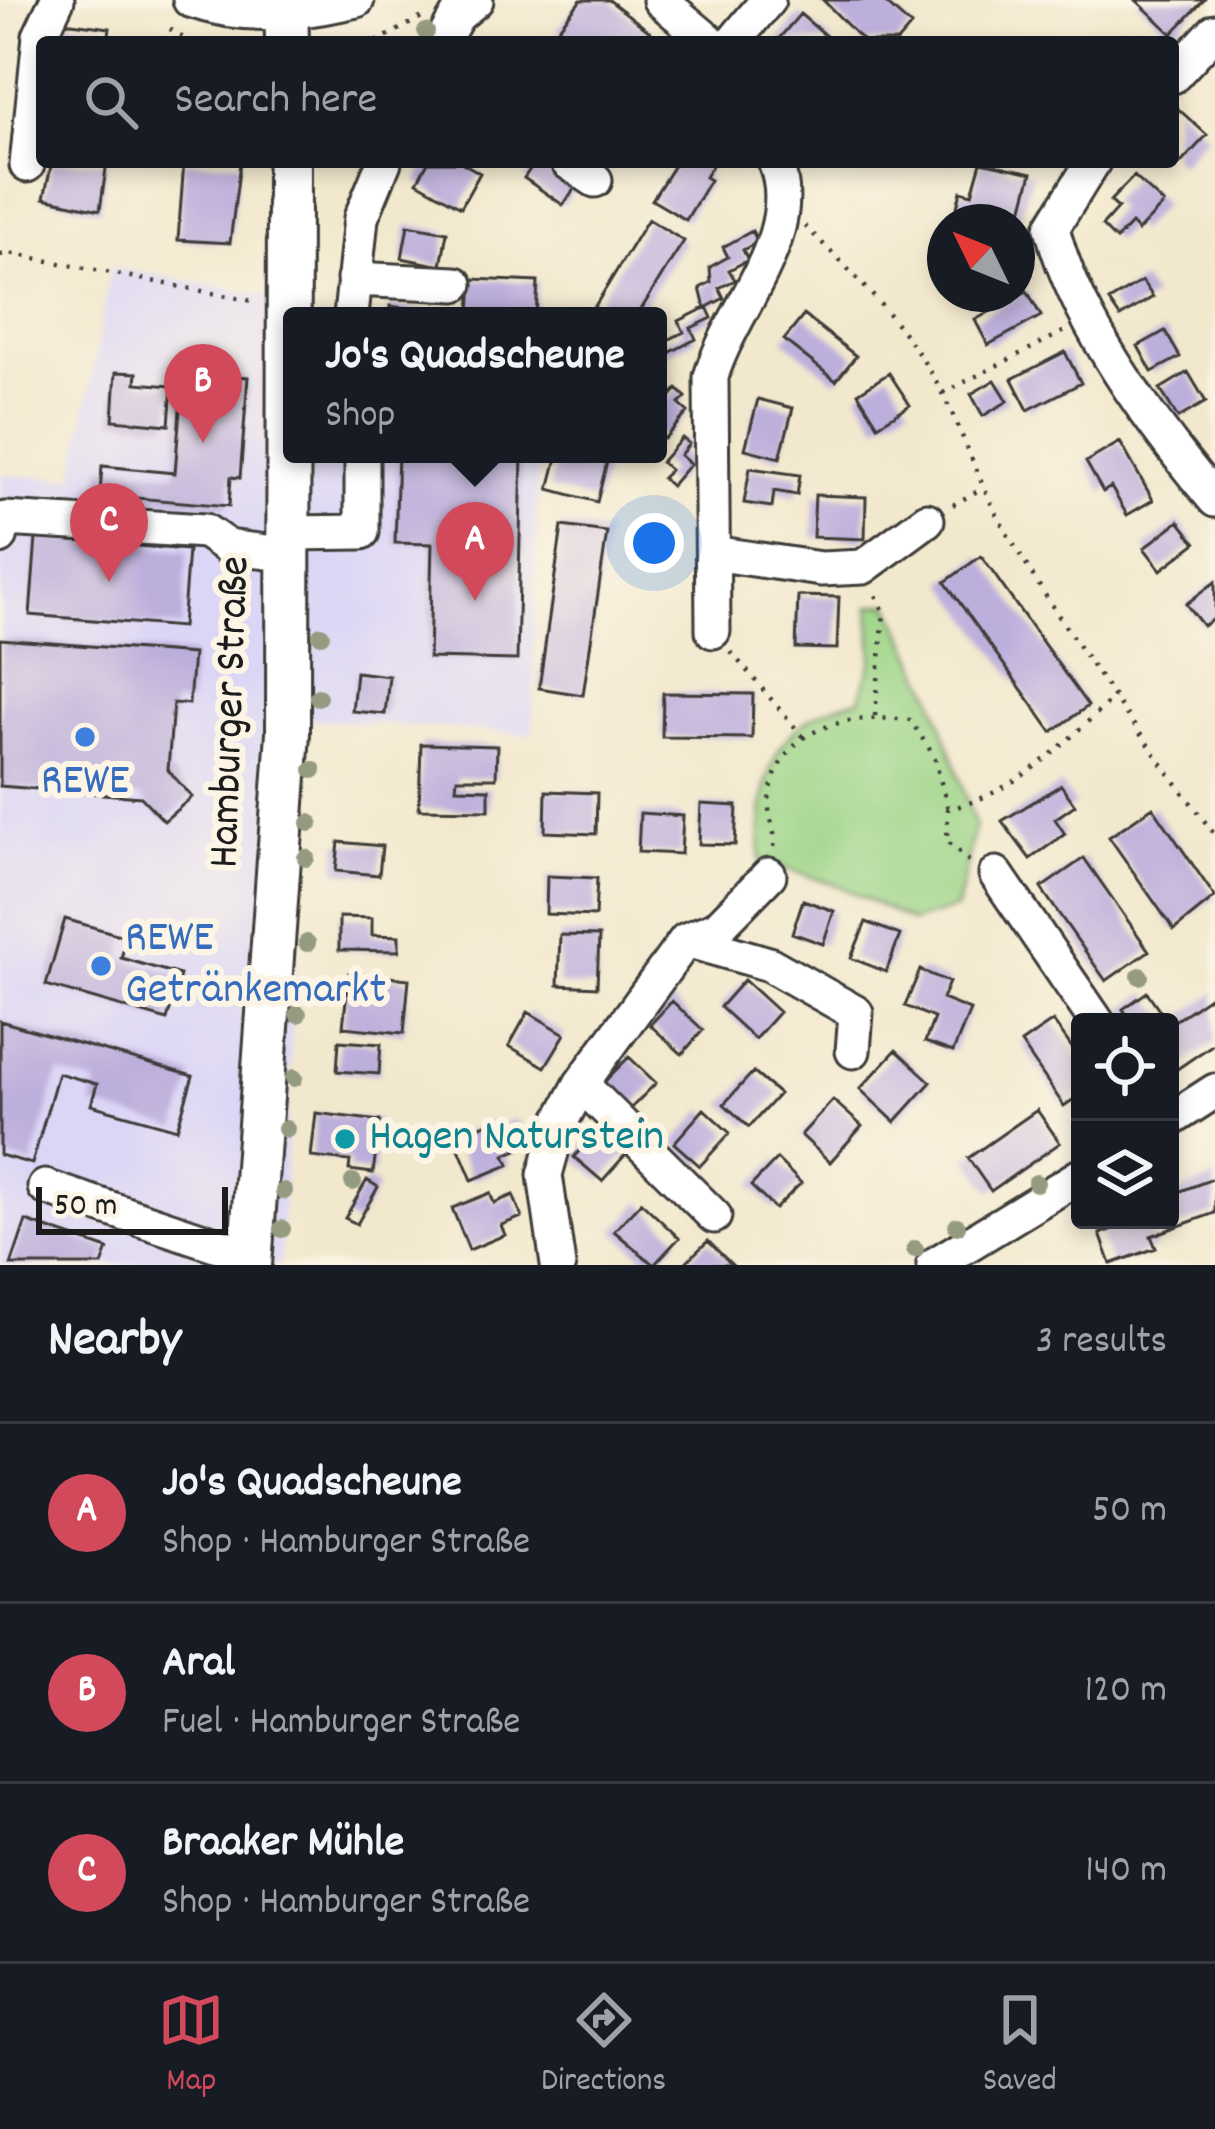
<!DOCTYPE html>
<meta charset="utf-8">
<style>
body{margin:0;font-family:Dekko,sans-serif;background:#20242c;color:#f1f3f6}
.controls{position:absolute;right:36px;bottom:36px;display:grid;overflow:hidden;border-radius:12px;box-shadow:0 6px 18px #0003}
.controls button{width:108px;height:108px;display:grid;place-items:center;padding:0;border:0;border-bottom:3px solid #363941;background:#171b24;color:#f1f3f6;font:60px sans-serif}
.compass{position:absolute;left:927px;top:204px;width:108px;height:108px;border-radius:50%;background:#171b24;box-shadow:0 6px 18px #0003;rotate:313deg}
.scale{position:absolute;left:36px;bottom:30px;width:192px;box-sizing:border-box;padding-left:12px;border:6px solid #1c1c1c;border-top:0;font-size:33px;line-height:42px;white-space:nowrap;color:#1c1c1c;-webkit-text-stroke:9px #fcf5e5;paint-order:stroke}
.you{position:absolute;left:654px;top:543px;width:42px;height:42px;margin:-30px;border:9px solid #fff;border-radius:50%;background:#1a73e8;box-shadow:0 0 0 18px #1a73e833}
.badge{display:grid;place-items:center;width:78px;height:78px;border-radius:50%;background:#d1495b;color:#fff;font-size:39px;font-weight:700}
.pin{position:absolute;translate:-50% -99px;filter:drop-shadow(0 3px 6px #0008)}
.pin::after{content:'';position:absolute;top:63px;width:42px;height:36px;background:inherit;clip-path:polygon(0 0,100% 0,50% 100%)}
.popup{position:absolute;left:283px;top:307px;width:384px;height:156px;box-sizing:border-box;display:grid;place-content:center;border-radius:12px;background:#171b24;filter:drop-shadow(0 3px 9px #0005);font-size:39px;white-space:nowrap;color:#9ea1a6}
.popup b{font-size:45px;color:#f1f3f6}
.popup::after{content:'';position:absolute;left:50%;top:100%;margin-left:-24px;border:24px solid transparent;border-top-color:#171b24}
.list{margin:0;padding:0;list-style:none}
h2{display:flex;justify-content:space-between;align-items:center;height:156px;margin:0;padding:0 48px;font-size:51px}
h2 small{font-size:39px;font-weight:400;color:#9ea1a6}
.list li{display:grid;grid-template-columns:78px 1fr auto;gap:36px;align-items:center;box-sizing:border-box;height:180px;padding:0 48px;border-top:3px solid #363941}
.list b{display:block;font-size:45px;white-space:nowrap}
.list p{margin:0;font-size:39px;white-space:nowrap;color:#9ea1a6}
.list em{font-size:39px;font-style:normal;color:#9ea1a6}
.icon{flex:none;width:66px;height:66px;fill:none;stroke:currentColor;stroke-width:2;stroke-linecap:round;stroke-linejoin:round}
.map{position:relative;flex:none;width:1215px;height:1265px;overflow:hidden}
.search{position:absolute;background:#171b24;box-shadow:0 6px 18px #0003;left:36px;right:36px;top:36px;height:132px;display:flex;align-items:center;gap:30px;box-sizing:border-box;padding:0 42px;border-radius:12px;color:#9ea1a6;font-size:45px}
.sheet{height:696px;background:#171b24}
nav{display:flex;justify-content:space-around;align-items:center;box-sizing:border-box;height:168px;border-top:3px solid #363941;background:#171b24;font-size:33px;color:#9ea1a6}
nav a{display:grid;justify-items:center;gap:6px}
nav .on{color:#d1495b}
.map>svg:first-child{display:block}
</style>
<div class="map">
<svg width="1215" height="1265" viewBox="0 0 1215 1265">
<rect width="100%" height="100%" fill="#fcf5e5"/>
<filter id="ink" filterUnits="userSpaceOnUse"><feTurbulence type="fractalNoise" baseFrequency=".00833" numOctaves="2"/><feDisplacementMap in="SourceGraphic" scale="24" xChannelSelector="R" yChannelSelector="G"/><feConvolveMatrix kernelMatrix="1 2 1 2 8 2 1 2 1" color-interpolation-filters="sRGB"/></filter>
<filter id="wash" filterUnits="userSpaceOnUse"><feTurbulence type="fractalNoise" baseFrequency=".004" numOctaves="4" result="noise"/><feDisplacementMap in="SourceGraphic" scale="48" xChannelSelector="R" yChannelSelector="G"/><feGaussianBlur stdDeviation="2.7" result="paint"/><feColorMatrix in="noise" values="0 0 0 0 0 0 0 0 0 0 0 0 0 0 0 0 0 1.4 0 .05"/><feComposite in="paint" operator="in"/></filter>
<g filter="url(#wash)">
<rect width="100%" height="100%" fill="#f2e8cd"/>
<path fill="#dcd6f6" d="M 111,267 L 310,303 L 310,316 L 292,316 L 292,454 L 538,454 L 533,734 L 308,719 L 280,1265 L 0,1265 L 0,475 L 74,478 Z"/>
<path fill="#9cd487" stroke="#5c7852" stroke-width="3" d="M 889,603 L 932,694 L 975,825 L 957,908 L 912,922 L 837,885 L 760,861 C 761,777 767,721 860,699 L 873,658 L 870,606 Z"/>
<g id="blocks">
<path fill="#bdafdc" d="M 581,0 L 609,0 L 663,42 L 573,42 L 557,30 Z
M 823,0 L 882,0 L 911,26 L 897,42 L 864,42 Z
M 1136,0 L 1204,0 L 1172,34 Z
M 800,14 L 833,42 L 776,42 Z
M 56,21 L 110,28 L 108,42 L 53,42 Z
M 1175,106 L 1207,135 L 1180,164 L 1173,157 Z
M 52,162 L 107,162 L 100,210 L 44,198 Z
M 184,162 L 240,162 L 230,243 L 178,240 Z
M 428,162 L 461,162 L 480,173 L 461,207 L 417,182 Z
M 535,162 L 562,162 L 583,177 L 563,205 L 524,178 Z
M 676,162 L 714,162 L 705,177 L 710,180 L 686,220 L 652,200 Z
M 981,162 L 1032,173 L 1019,222 L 956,211 L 961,191 L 972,194 Z
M 1134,176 L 1164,204 L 1138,231 L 1131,224 L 1116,240 L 1102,226 L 1118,208 L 1110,201 Z
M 648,219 L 684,241 L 671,261 L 637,316 L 589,316 Z
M 408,225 L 447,232 L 441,266 L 402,258 Z
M 752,231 L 758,242 L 743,250 L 748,260 L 729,270 L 735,280 L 719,288 L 724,298 L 705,308 L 700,288 L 711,282 L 710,267 L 728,257 L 723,247 Z
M 472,279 L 538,282 L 536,316 L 470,316 Z
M 1142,281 L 1153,297 L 1120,317 L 1109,301 Z
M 1027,291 L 1041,316 L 988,345 L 975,320 Z
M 390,306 L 425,311 L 425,316 L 389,316 Z
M 707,307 L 712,318 L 691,328 L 696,339 L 667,354 L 662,343 L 684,332 L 679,321 Z
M 804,315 L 856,356 L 836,381 L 784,340 Z
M 1165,331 L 1180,357 L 1152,372 L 1138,346 Z
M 1065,352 L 1081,383 L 1028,410 L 1012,379 Z
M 116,372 L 137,373 L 136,383 L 172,386 L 169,425 L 113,420 Z
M 183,372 L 248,377 L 240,478 L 231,477 L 229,506 L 100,495 L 102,466 L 175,473 Z
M 1188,372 L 1206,402 L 1178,418 L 1160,389 Z
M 889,373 L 910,405 L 878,425 L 858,393 Z
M 995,380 L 1008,401 L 983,416 L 971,394 Z
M 677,389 L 686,397 L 679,404 L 688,412 L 664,439 L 658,434 L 658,410 Z
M 758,399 L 793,408 L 780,458 L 745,449 Z
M 682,438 L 689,444 L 680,455 L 690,464 L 671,486 L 662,478 L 670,470 L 661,462 Z
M 1120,442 L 1153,500 L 1127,515 L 1111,487 L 1103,492 L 1086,462 Z
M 398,454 L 522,454 L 517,660 L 429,658 L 432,544 L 395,543 Z
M 558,454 L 609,454 L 597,502 L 549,489 Z
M 750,468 L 800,475 L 797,495 L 774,491 L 772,507 L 744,503 Z
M 815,495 L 866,497 L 865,539 L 813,537 Z
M 1179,521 L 1196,543 L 1161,570 L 1144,548 Z
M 562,526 L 607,532 L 583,695 L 539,688 Z
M 36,538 L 188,550 L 182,627 L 30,615 Z
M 981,556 L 1088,706 L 1052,732 L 945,582 Z
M 1215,582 L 1215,618 L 1203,626 L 1186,604 Z
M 798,596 L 839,597 L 837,649 L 796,648 Z
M 0,639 L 193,654 L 189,704 L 173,703 L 168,770 L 192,797 L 164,821 L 141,797 L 0,786 Z
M 356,672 L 389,676 L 385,714 L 352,711 Z
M 663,693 L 753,694 L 752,738 L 662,737 Z
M 421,744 L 497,746 L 496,778 L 457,778 L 456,788 L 489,789 L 489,810 L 419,809 Z
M 1061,785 L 1075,805 L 1055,819 L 1065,834 L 1030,859 L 1002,821 Z
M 546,791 L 597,793 L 596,834 L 545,832 Z
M 701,804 L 737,806 L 735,845 L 699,844 Z
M 1153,807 L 1215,897 L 1174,930 L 1109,837 Z
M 640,813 L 683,816 L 681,854 L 638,852 Z
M 339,842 L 382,846 L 379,875 L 336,871 Z
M 1084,858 L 1149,951 L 1106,981 L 1041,888 Z
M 547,876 L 597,878 L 595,916 L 546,914 Z
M 803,900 L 834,911 L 823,944 L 792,933 Z
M 339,917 L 372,918 L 372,935 L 399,936 L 399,951 L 339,950 Z
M 65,919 L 127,937 L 121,958 L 180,975 L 167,1020 L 46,985 Z
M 866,922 L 900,935 L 886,972 L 851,958 Z
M 560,935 L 599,936 L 597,987 L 558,985 Z
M 920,970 L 949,982 L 942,999 L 970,1010 L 953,1052 L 925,1042 L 934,1018 L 905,1006 Z
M 349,973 L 409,979 L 404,1033 L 343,1027 Z
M 744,980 L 779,1012 L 755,1039 L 720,1007 Z
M 1147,992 L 1168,1022 L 1132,1022 L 1123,1009 Z
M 1215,993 L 1215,1043 L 1170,1074 L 1170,1024 Z
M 672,1001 L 703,1030 L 682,1054 L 650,1025 Z
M 528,1012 L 565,1034 L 545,1067 L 509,1046 Z
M 0,1021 L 193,1076 L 177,1129 L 91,1105 L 97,1084 L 58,1073 L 32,1164 L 0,1155 Z
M 1053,1021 L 1080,1059 L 1080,1095 L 1064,1106 L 1021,1043 Z
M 339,1041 L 381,1044 L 379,1074 L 337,1071 Z
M 896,1050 L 931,1082 L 895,1122 L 860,1089 Z
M 629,1057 L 656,1083 L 630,1109 L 603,1083 Z
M 753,1072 L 779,1094 L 749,1127 L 724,1104 Z
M 833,1100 L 862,1126 L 830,1162 L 801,1135 Z
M 704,1109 L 730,1133 L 700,1166 L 674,1143 Z
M 1037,1110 L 1060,1143 L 991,1191 L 968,1158 Z
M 316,1113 L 380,1121 L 373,1173 L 349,1170 L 350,1161 L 311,1157 Z
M 516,1119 L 527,1146 L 505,1155 L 509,1165 L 472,1180 L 454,1137 L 493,1121 L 496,1127 Z
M 598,1129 L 627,1153 L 602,1181 L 574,1157 Z
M 777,1159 L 801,1183 L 775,1209 L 751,1186 Z
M 1215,1178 L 1215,1213 L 1151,1236 L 1156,1248 L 1111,1264 L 1100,1234 L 1138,1220 L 1170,1220 L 1170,1195 Z
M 367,1180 L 378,1187 L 357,1224 L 345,1218 Z
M 490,1193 L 494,1203 L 513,1195 L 522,1217 L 501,1225 L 505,1235 L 469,1250 L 452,1208 Z
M 641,1202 L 679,1238 L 654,1265 L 614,1231 Z
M 26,1221 L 108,1249 L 102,1265 L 11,1265 Z
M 708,1241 L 732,1265 L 683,1265 Z"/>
</g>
</g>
<g filter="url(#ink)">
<use href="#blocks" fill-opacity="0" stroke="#3c3b37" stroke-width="3"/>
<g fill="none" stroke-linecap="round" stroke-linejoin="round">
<defs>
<path id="minor" d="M 190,0 C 247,20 299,13 357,0
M 660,0 L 710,42
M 442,42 L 457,16 L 476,0
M 733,42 L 768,0
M 1173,76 L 1215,31
M 568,162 L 595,180
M 1093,162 L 1052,228 C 1076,323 1152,425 1215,500
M 27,165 L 40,36 L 57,0
M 354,279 L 456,284
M 351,316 L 361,218 L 384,162
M 290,533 L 362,532 L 362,454
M 0,537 L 5,519 L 205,531 L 228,547 L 290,555
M 713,553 L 821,569 L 863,567 L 927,520
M 713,631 L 711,377 C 730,310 805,234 775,162
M 996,874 L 1097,1022
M 686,940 L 769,964 L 856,1013 L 853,1051
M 581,1084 L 714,1216
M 1170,1120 L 1215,1091
M 45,1187 L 251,1256
M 558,1265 L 545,1175 L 558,1127 L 581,1084 L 686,940 L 717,928 L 769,875
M 934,1265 L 1080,1176"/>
<path id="major" d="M 286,0 L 287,42
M 250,1265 L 288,733 L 289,162"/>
</defs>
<use href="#minor" stroke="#3c3b37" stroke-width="39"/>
<use href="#major" stroke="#3c3b37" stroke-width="48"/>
<path stroke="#3c3b37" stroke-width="4.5" stroke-dasharray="3 9" stroke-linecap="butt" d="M 170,29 L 189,42
M 376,42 L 424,16
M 805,226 C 856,276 910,330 943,395 C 967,441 981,490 1008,535 C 1070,639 1142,738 1215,835
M 0,255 L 9,253 L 253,301
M 943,393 L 1065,331
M 953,505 L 979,490
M 731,652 L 805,739
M 875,716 L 884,612 L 875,593
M 774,847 C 777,830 767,815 769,800 C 779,724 848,714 910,720 L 934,756 L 948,809
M 969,861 L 947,841 L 948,809 C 1015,794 1065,743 1114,697"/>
<use href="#minor" stroke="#fff" stroke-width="33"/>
<use href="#major" stroke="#fff" stroke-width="42"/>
</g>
<g fill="#959b80">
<circle cx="426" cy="32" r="9"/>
<circle cx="321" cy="635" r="9"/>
<circle cx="318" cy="697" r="9"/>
<circle cx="313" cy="770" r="9"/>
<circle cx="310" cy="823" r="9"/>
<circle cx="306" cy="858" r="9"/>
<circle cx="307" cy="943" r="9"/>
<circle cx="1140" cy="976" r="9"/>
<circle cx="298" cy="1014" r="9"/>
<circle cx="294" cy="1078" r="9"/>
<circle cx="286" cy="1129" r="9"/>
<circle cx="353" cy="1182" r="9"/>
<circle cx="1036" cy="1183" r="9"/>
<circle cx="284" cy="1191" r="9"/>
<circle cx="957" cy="1226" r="9"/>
<circle cx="282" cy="1229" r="9"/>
<circle cx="915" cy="1249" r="9"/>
</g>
</g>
<g fill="#3f7fe0" stroke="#fcf5e5" stroke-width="4.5">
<circle cx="85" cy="737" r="12"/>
<circle cx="101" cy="966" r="12"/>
</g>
<circle fill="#0f9aa8" stroke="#fcf5e5" stroke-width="4.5" cx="345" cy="1139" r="12"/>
<g text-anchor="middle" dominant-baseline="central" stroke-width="12" stroke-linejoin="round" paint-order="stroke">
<g font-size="45" fill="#1c1c1c" stroke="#fcf5e5">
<text transform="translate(232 712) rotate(-88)">Hamburger Straße</text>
</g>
<g font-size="45" fill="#366cbe" stroke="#fcf5e5">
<text x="85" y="783">REWE</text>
<text x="125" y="940" text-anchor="start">REWE<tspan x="125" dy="52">Getränkemarkt</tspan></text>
</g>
<g font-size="45" fill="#0d838f" stroke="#fcf5e5" text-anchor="start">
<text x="369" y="1139">Hagen Naturstein</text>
</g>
</g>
</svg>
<div class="controls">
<button><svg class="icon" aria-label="locate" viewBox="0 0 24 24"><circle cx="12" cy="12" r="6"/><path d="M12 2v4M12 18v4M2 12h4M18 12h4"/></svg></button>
<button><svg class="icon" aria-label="layers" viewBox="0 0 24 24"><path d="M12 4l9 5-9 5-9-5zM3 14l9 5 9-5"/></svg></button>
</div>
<svg class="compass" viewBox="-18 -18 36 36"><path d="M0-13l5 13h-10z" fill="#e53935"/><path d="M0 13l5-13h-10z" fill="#9ea1a6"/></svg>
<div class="scale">50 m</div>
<div class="you"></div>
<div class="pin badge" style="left:475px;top:601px">A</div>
<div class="popup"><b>Jo's Quadscheune</b>Shop</div>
<div class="pin badge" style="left:203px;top:443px">B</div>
<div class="pin badge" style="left:109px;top:582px">C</div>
<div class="search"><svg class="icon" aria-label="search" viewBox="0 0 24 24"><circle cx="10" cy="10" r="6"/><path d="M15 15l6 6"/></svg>Search here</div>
</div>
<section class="sheet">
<h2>Nearby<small>3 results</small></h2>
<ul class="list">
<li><span class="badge">A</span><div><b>Jo's Quadscheune</b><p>Shop · Hamburger Straße</p></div><em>50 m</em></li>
<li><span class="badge">B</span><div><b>Aral</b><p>Fuel · Hamburger Straße</p></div><em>120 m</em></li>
<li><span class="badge">C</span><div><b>Braaker Mühle</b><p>Shop · Hamburger Straße</p></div><em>140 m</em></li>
</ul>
</section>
<nav>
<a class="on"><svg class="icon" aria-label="map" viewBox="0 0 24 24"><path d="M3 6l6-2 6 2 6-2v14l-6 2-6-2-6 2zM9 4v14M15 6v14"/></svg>Map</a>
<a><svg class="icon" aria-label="directions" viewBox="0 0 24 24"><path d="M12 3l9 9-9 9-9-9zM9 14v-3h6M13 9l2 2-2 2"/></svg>Directions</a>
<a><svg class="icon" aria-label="saved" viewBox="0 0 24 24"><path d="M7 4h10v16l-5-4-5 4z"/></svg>Saved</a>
</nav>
